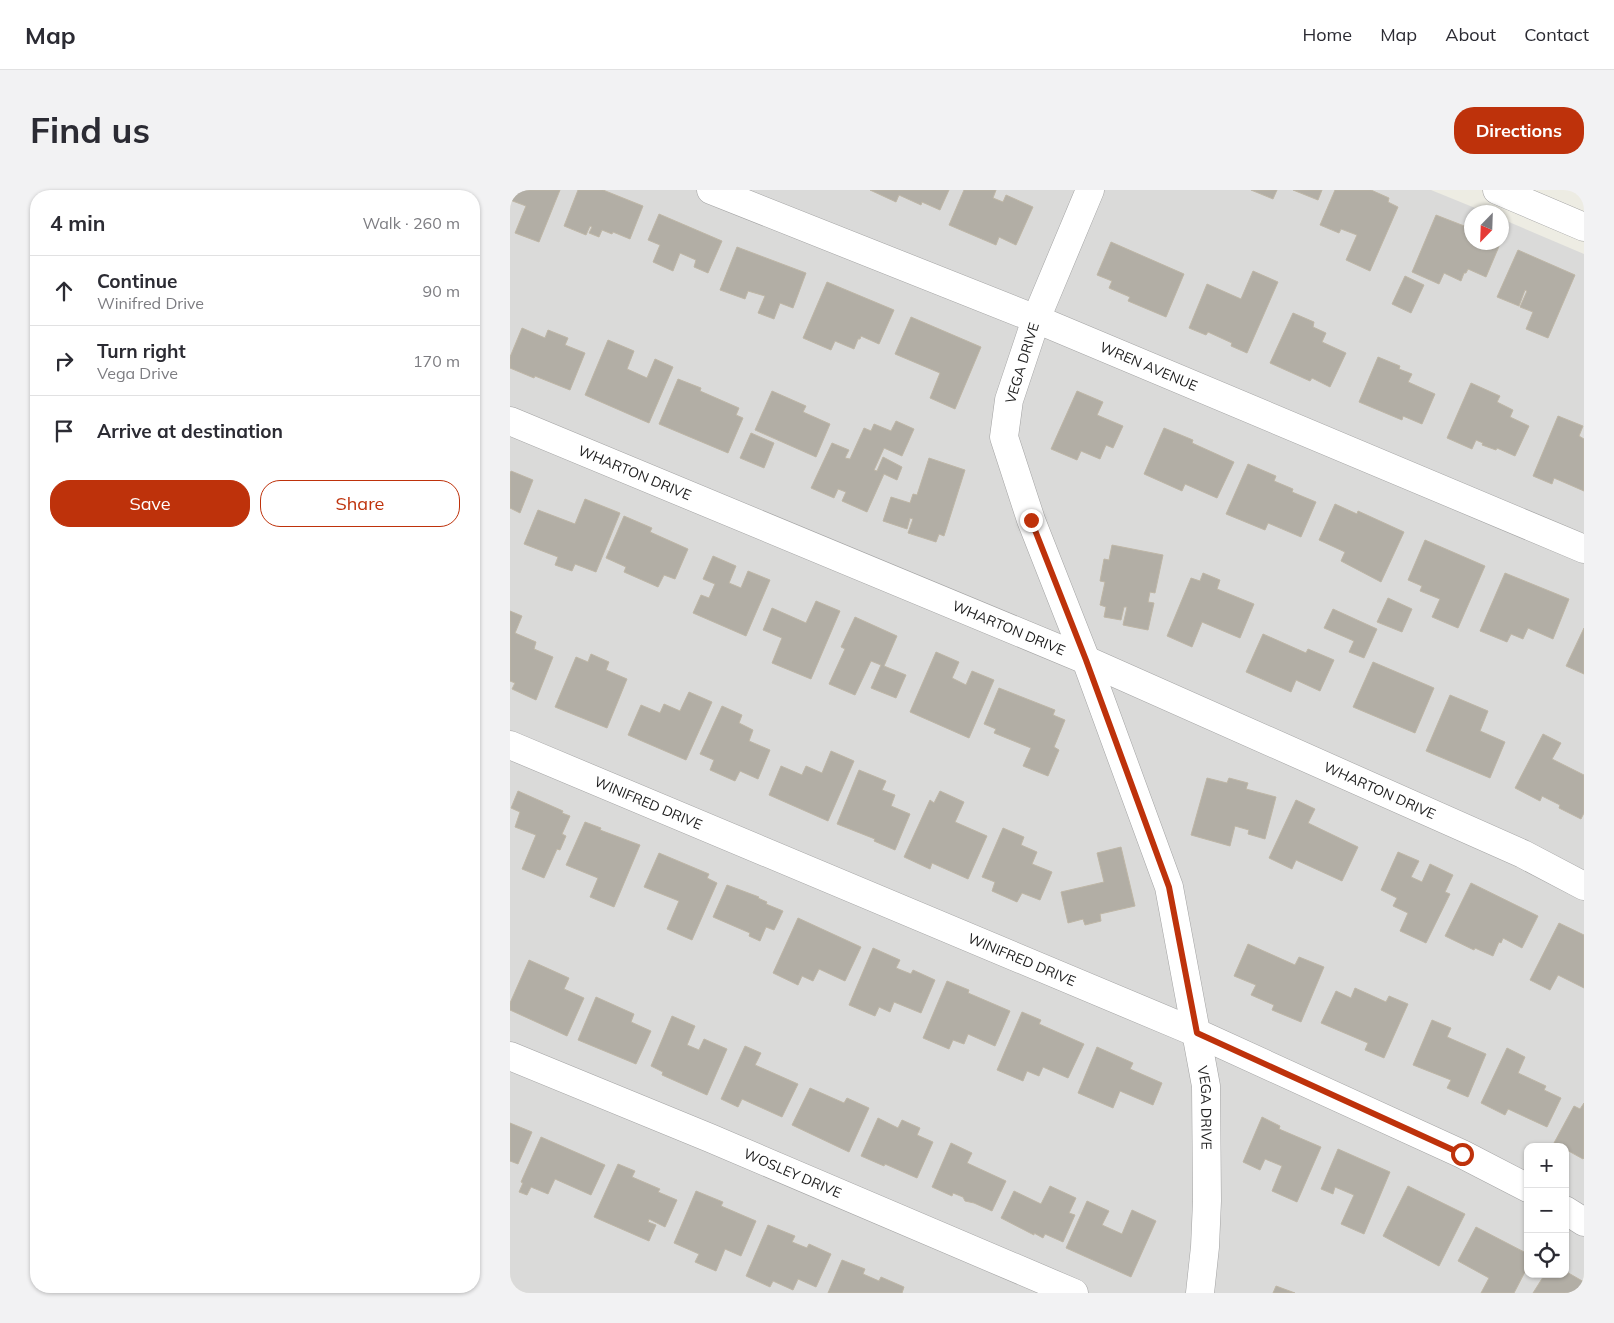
<!DOCTYPE html>
<meta charset="utf-8">
<style>
body{margin:0;font-family:Mulish,sans-serif;background:#f2f2f3;color:#2b2b33}
.controls{position:absolute;right:15px;bottom:15px;display:grid;overflow:hidden;border-radius:10px;box-shadow:0 1px 4px #0004}
.controls button{width:45px;height:45px;display:grid;place-items:center;padding:0;border:0;border-bottom:1px solid #e1e1e2;background:#fff;color:#2b2b33;font:25px sans-serif}
.compass{position:absolute;left:954px;top:15px;width:45px;height:45px;border-radius:50%;background:#fff;box-shadow:0 1px 4px #0004;rotate:203deg}
.stop{position:absolute;width:15px;height:15px;margin:-11px;border:4px solid #be320b;border-radius:50%;background:#fff}
.stop.end{background:#be320b;border-color:#fff;box-shadow:0 1px 5px #0008}
.list{margin:0;padding:0;list-style:none}
h2{display:flex;justify-content:space-between;align-items:center;height:65px;margin:0;padding:0 20px;font-size:21px}
h2 small{font-size:16px;font-weight:400;color:#7c7c81}
.list li{display:grid;grid-template-columns:32px 1fr auto;gap:15px;align-items:center;box-sizing:border-box;height:70px;padding:0 20px;border-top:1px solid #e1e1e2}
.list b{display:block;font-size:19px;white-space:nowrap}
.list p{margin:0;font-size:16px;white-space:nowrap;color:#7c7c81}
.list em{font-size:16px;font-style:normal;color:#7c7c81}
.actions{display:flex;gap:10px;padding:15px 20px}
.actions a{flex:1;padding:11px 0;border:1px solid #be320b;border-radius:20px;text-align:center;font-size:18px;color:#be320b}
.actions .main{background:#be320b;color:#fff}
.icon{flex:none;width:28px;height:28px;fill:none;stroke:currentColor;stroke-width:2;stroke-linecap:round;stroke-linejoin:round}
.map{position:relative;flex:none;width:1074px;height:1103px;overflow:hidden;border-radius:20px}
header{display:flex;align-items:center;gap:30px;box-sizing:border-box;height:70px;padding:0 25px;background:#fff;border-bottom:1px solid #e1e1e2}
header strong{font-size:24px}
nav{display:flex;gap:28px;margin-inline-start:auto;font-size:18px}
.intro{display:flex;align-items:center;justify-content:space-between;box-sizing:border-box;height:120px;padding:0 30px}
h1{margin:0;font-size:35px}
.button{padding:12px 22px;border-radius:20px;background:#be320b;color:#fff;font-size:18px;font-weight:700}
main{display:flex;gap:30px;padding:0 30px}
aside{flex:1;background:#fff;border-radius:20px;box-shadow:0 1px 4px #0004}
.map>svg:first-child{display:block}
</style>
<header>
<strong>Map</strong>
<nav><a>Home</a><a>Map</a><a>About</a><a>Contact</a></nav>
</header>
<div class="intro"><h1>Find us</h1><a class="button">Directions</a></div>
<main>
<aside>
<h2>4 min<small>Walk · 260 m</small></h2>
<ul class="list">
<li><svg class="icon" aria-label="ahead" viewBox="0 0 24 24"><path d="M12 20V5M6 11l6-6 6 6"/></svg><div><b>Continue</b><p>Winifred Drive</p></div><em>90 m</em></li>
<li><svg class="icon" aria-label="right" viewBox="0 0 24 24"><path d="M7 20v-9h11M14 6l5 5-5 5"/></svg><div><b>Turn right</b><p>Vega Drive</p></div><em>170 m</em></li>
<li><svg class="icon" aria-label="arrive" viewBox="0 0 24 24"><path d="M6 21V4h12l-3 4 3 4H6"/></svg><div><b>Arrive at destination</b></div></li>
</ul>
<div class="actions"><a class="main">Save</a><a>Share</a></div>
</aside>
<div class="map">
<svg width="1074" height="1103" viewBox="0 0 1074 1103">
<rect width="100%" height="100%" fill="#edece3"/>
<path fill="#dadad9" fill-rule="evenodd" d="M 0,0 L 921,0 L 975,22 L 962,22 L 962,52 L 992,52 L 992,29 L 1074,64 L 1074,1103 L 0,1103 ZM 1018,957 L 1055,957 L 1055,1084 L 1018,1084 Z"/>
<path fill="#b2aea5" stroke="#beb6a6" d="M 0,0 L 50,0 L 29,52 L 5,43 L 16,16 L 0,10 Z
M 68,0 L 93,0 L 133,16 L 120,49 L 103,42 L 102,44 L 92,40 L 89,47 L 79,43 L 82,37 L 80,36 L 76,45 L 54,36 Z
M 360,0 L 439,0 L 430,20 L 412,12 L 411,15 L 389,5 L 386,12 Z
M 454,0 L 486,0 L 483,8 L 493,12 L 496,5 L 523,17 L 506,55 L 489,47 L 486,55 L 439,35 Z
M 741,0 L 767,0 L 763,9 Z
M 783,0 L 812,0 L 808,10 Z
M 825,0 L 861,0 L 879,8 L 878,12 L 888,17 L 860,81 L 836,70 L 847,45 L 831,39 L 829,43 L 810,35 Z
M 149,24 L 212,51 L 198,83 L 184,77 L 186,70 L 170,63 L 163,81 L 143,72 L 150,55 L 138,50 Z
M 926,25 L 962,39 L 962,52 L 985,52 L 990,54 L 976,87 L 958,79 L 956,83 L 954,83 L 951,91 L 934,83 L 929,94 L 902,82 Z
M 601,52 L 674,84 L 656,127 L 618,111 L 620,107 L 599,98 L 602,91 L 587,85 Z
M 227,57 L 296,83 L 283,118 L 270,113 L 264,129 L 248,123 L 255,106 L 238,101 L 235,109 L 210,100 Z
M 1008,60 L 1065,85 L 1038,148 L 1016,139 L 1023,122 L 1010,117 L 1017,101 L 1015,100 L 1009,116 L 987,107 Z
M 743,81 L 768,92 L 737,163 L 721,156 L 722,153 L 698,142 L 696,145 L 679,138 L 697,94 L 731,109 Z
M 895,86 L 914,95 L 901,123 L 882,114 Z
M 317,92 L 384,120 L 369,154 L 351,146 L 350,149 L 348,149 L 344,159 L 325,151 L 321,160 L 293,148 Z
M 783,123 L 804,132 L 803,137 L 816,143 L 812,152 L 836,163 L 820,197 L 802,188 L 800,191 L 760,173 Z
M 401,127 L 471,157 L 445,219 L 420,208 L 430,183 L 385,164 Z
M 12,138 L 35,148 L 38,140 L 58,148 L 55,155 L 75,163 L 60,200 L 25,186 L 24,188 L 0,178 L 0,167 Z
M 98,150 L 124,161 L 117,179 L 137,188 L 145,169 L 163,177 L 139,233 L 75,205 Z
M 868,167 L 890,176 L 889,179 L 902,184 L 898,192 L 925,204 L 912,234 L 893,226 L 892,230 L 849,212 Z
M 168,189 L 191,198 L 190,201 L 229,218 L 226,225 L 233,228 L 218,263 L 149,234 Z
M 961,193 L 990,206 L 987,212 L 1003,220 L 1000,227 L 1019,236 L 1005,266 L 987,258 L 986,260 L 972,255 L 973,253 L 966,250 L 962,259 L 937,248 Z
M 262,201 L 296,216 L 293,222 L 320,234 L 306,267 L 245,240 Z
M 567,201 L 593,212 L 587,225 L 613,236 L 603,258 L 596,255 L 590,269 L 571,261 L 567,270 L 541,259 Z
M 1048,226 L 1073,236 L 1069,246 L 1074,249 L 1074,301 L 1044,288 L 1042,294 L 1023,286 Z
M 386,231 L 404,239 L 392,266 L 374,258 L 364,280 L 367,281 L 373,267 L 392,277 L 387,290 L 374,284 L 357,322 L 332,311 L 336,302 L 328,299 L 324,308 L 301,298 L 322,253 L 339,260 L 335,268 L 340,269 L 354,238 L 361,241 L 364,234 L 381,241 Z
M 654,238 L 683,250 L 682,253 L 724,272 L 707,308 L 675,294 L 672,301 L 634,284 Z
M 241,243 L 264,253 L 254,278 L 230,268 Z
M 419,268 L 455,280 L 434,346 L 429,344 L 426,352 L 398,343 L 403,329 L 400,328 L 397,339 L 373,331 L 381,307 L 400,313 L 403,304 L 407,305 Z
M 738,274 L 766,286 L 764,291 L 783,299 L 782,302 L 806,312 L 791,347 L 758,333 L 755,340 L 716,324 Z
M 1,281 L 23,290 L 10,323 L 0,318 L 0,284 Z
M 75,309 L 110,323 L 86,382 L 65,374 L 62,381 L 45,375 L 48,367 L 14,354 L 28,320 L 65,334 Z
M 825,314 L 847,324 L 848,321 L 894,342 L 871,392 L 831,371 L 835,362 L 809,350 Z
M 114,326 L 142,338 L 140,342 L 178,359 L 165,389 L 154,385 L 148,397 L 114,382 L 116,377 L 96,368 Z
M 915,350 L 975,376 L 948,438 L 922,427 L 930,409 L 910,401 L 912,396 L 898,390 Z
M 602,355 L 653,365 L 645,403 L 640,402 L 638,412 L 644,413 L 638,440 L 613,435 L 617,417 L 614,417 L 611,430 L 594,427 L 596,417 L 590,415 L 595,392 L 590,391 L 594,369 L 599,370 Z
M 203,366 L 226,376 L 219,393 L 231,398 L 238,381 L 260,390 L 236,446 L 183,423 L 191,405 L 199,408 L 205,394 L 193,389 Z
M 693,383 L 710,390 L 707,399 L 744,414 L 730,448 L 692,432 L 682,457 L 657,446 L 681,388 L 690,391 Z
M 995,383 L 1059,409 L 1043,449 L 1018,438 L 1013,449 L 1001,444 L 997,452 L 970,441 Z
M 878,408 L 902,419 L 892,442 L 867,432 Z
M 306,411 L 330,421 L 301,489 L 262,473 L 272,448 L 253,440 L 262,418 L 296,433 Z
M 823,419 L 867,439 L 854,468 L 839,462 L 844,451 L 814,438 Z
M 0,421 L 12,426 L 5,443 L 26,452 L 24,459 L 43,467 L 26,510 L 2,499 L 5,493 L 0,491 Z
M 345,427 L 387,446 L 374,476 L 396,485 L 386,508 L 361,498 L 371,475 L 361,471 L 345,505 L 319,494 L 335,459 L 331,457 Z
M 1074,438 L 1074,484 L 1056,476 Z
M 753,444 L 796,463 L 798,459 L 824,470 L 810,501 L 786,490 L 781,502 L 736,482 Z
M 426,462 L 449,472 L 442,488 L 456,495 L 462,481 L 484,490 L 459,548 L 400,522 Z
M 81,464 L 99,472 L 96,480 L 117,489 L 97,538 L 45,517 L 66,467 L 78,472 Z
M 863,472 L 924,498 L 905,543 L 843,517 Z
M 489,498 L 545,520 L 543,525 L 555,530 L 544,557 L 549,560 L 538,586 L 513,576 L 521,558 L 484,543 L 486,539 L 474,534 Z
M 179,502 L 202,512 L 176,570 L 118,545 L 131,515 L 150,523 L 154,514 L 170,521 Z
M 940,505 L 978,521 L 970,541 L 995,552 L 980,588 L 916,561 Z
M 212,516 L 232,525 L 229,533 L 243,540 L 239,551 L 260,560 L 248,589 L 230,581 L 225,591 L 200,580 L 204,570 L 190,564 Z
M 1033,544 L 1051,553 L 1042,569 L 1074,585 L 1074,623 L 1071,629 L 1049,618 L 1050,615 L 1032,606 L 1030,611 L 1005,598 Z
M 321,561 L 344,571 L 318,631 L 259,605 L 271,576 L 292,585 L 296,576 L 312,583 Z
M 349,580 L 376,591 L 372,600 L 385,605 L 381,616 L 400,624 L 385,660 L 364,651 L 365,649 L 327,634 Z
M 697,588 L 717,593 L 719,588 L 738,593 L 736,599 L 766,607 L 755,649 L 738,644 L 739,640 L 725,636 L 720,656 L 681,645 Z
M 8,601 L 53,621 L 52,623 L 60,626 L 52,644 L 56,646 L 50,660 L 47,659 L 34,688 L 12,679 L 26,645 L 5,637 L 10,622 L 1,618 Z
M 430,601 L 454,612 L 445,632 L 477,646 L 458,689 L 422,673 L 420,679 L 394,667 L 420,610 L 424,613 Z
M 786,610 L 805,619 L 798,633 L 848,657 L 832,691 L 786,670 L 782,679 L 759,668 Z
M 75,632 L 91,638 L 90,640 L 130,655 L 104,717 L 80,707 L 88,688 L 56,675 Z
M 493,638 L 514,647 L 511,655 L 527,662 L 522,674 L 542,682 L 530,710 L 512,703 L 507,712 L 482,701 L 485,692 L 472,687 Z
M 611,657 L 625,716 L 590,724 L 591,731 L 575,735 L 573,729 L 558,733 L 551,702 L 594,692 L 587,663 Z
M 888,662 L 909,671 L 901,687 L 912,692 L 920,674 L 943,685 L 935,702 L 940,704 L 916,753 L 890,741 L 898,723 L 883,716 L 887,708 L 871,700 Z
M 149,663 L 199,684 L 197,688 L 207,693 L 182,750 L 157,739 L 169,711 L 134,697 Z
M 961,693 L 1028,726 L 1012,758 L 993,748 L 991,753 L 989,752 L 983,766 L 965,758 L 964,760 L 935,746 Z
M 217,695 L 249,707 L 248,708 L 257,712 L 256,714 L 273,721 L 264,740 L 256,737 L 250,751 L 239,746 L 240,743 L 203,727 Z
M 288,728 L 351,757 L 335,791 L 309,779 L 303,791 L 292,786 L 288,795 L 263,783 Z
M 1049,733 L 1074,745 L 1074,798 L 1048,785 L 1040,800 L 1020,790 Z
M 738,754 L 785,775 L 789,767 L 814,777 L 791,832 L 762,820 L 764,815 L 741,805 L 746,795 L 724,786 Z
M 363,758 L 390,770 L 386,778 L 401,784 L 403,780 L 425,790 L 411,823 L 384,812 L 380,822 L 369,817 L 365,826 L 339,815 Z
M 19,770 L 59,788 L 54,799 L 74,808 L 57,846 L 0,820 L 0,813 Z
M 437,791 L 459,800 L 458,803 L 500,821 L 485,856 L 458,844 L 454,854 L 443,850 L 439,859 L 413,848 Z
M 845,798 L 876,812 L 879,806 L 898,814 L 874,868 L 855,860 L 858,853 L 811,833 L 826,801 L 841,808 Z
M 86,807 L 124,824 L 121,832 L 141,841 L 126,874 L 68,850 Z
M 512,822 L 531,830 L 529,834 L 574,854 L 558,888 L 533,877 L 529,886 L 517,881 L 513,891 L 487,880 Z
M 162,826 L 185,836 L 177,855 L 189,860 L 194,849 L 217,859 L 197,905 L 152,885 L 153,882 L 141,876 Z
M 922,830 L 941,838 L 937,847 L 976,864 L 958,907 L 937,898 L 941,890 L 903,875 Z
M 235,856 L 251,863 L 245,875 L 288,894 L 272,927 L 232,909 L 228,917 L 211,909 Z
M 587,857 L 623,873 L 620,879 L 652,893 L 643,915 L 610,901 L 603,918 L 568,903 Z
M 997,858 L 1015,867 L 1008,883 L 1036,896 L 1034,900 L 1051,908 L 1037,937 L 998,919 L 995,925 L 971,913 Z
M 300,898 L 334,913 L 337,908 L 359,918 L 339,962 L 282,935 Z
M 1074,913 L 1074,968 L 1073,969 L 1055,959 L 1055,957 L 1051,957 L 1044,953 L 1064,916 L 1070,919 Z
M 752,927 L 770,936 L 769,939 L 811,957 L 787,1012 L 762,1001 L 772,976 L 755,969 L 750,980 L 733,972 Z
M 368,928 L 388,938 L 392,930 L 410,938 L 407,945 L 423,952 L 407,988 L 375,974 L 374,976 L 351,966 Z
M 0,933 L 22,942 L 8,974 L 0,971 Z
M 31,947 L 95,975 L 81,1005 L 45,989 L 38,1004 L 21,997 L 17,1005 L 9,1002 L 13,993 L 11,992 Z
M 441,953 L 462,963 L 457,973 L 496,991 L 482,1021 L 464,1013 L 455,1011 L 453,1007 L 443,1003 L 442,1006 L 422,997 Z
M 828,959 L 880,982 L 854,1044 L 831,1034 L 844,1005 L 825,997 L 823,1004 L 811,999 Z
M 108,974 L 125,981 L 122,987 L 150,999 L 148,1002 L 167,1010 L 155,1037 L 139,1029 L 138,1032 L 146,1035 L 139,1051 L 84,1027 Z
M 540,996 L 566,1008 L 559,1023 L 565,1025 L 553,1052 L 535,1044 L 533,1048 L 524,1043 L 524,1045 L 491,1028 L 504,1001 L 531,1014 Z
M 898,996 L 955,1024 L 929,1076 L 873,1046 Z
M 186,1001 L 213,1012 L 211,1016 L 246,1031 L 231,1066 L 215,1059 L 206,1081 L 185,1072 L 189,1064 L 164,1053 Z
M 577,1011 L 599,1021 L 592,1035 L 612,1044 L 622,1020 L 646,1031 L 621,1087 L 556,1058 Z
M 258,1035 L 285,1046 L 282,1052 L 297,1058 L 299,1054 L 321,1064 L 306,1097 L 288,1089 L 283,1100 L 263,1091 L 260,1097 L 236,1086 Z
M 966,1037 L 1018,1064 L 1018,1076 L 1004,1103 L 971,1103 L 979,1088 L 948,1071 Z
M 332,1070 L 355,1079 L 353,1084 L 369,1091 L 371,1087 L 394,1097 L 392,1103 L 318,1103 Z
M 1055,1081 L 1074,1092 L 1074,1103 L 1023,1103 L 1035,1084 L 1055,1084 Z
M 766,1096 L 785,1103 L 763,1103 Z"/>
<g fill="none" stroke-linecap="round" stroke-linejoin="round">
<defs>
<g id="minor">
<path id="s1" d="M 201,0 L 526,129 L 1074,359"/>
<path id="s2" d="M 580,0 L 526,129 L 499,210 L 494,247 L 521,330 L 576,470 L 659,697 L 696,896 L 697,1011 L 695,1057 L 690,1103"/>
<path d="M 987,0 L 1074,37"/>
<path id="s3" d="M 0,231 L 576,470 L 1013,664 L 1074,696"/>
<path id="s4" d="M 0,555 L 687,843 L 952,964 L 1018,998"/>
<path id="s5" d="M 0,866 L 200,948 L 564,1103"/>
<path d="M 1055,1020 L 1074,1032"/>
</g>
</defs>
<use href="#minor" stroke="#a3a3a3" stroke-width="29"/>
<use href="#minor" stroke="#fff" stroke-width="28"/>
</g>
<g fill="none" stroke-linecap="round" stroke-linejoin="round">
<path stroke="#be320b" stroke-width="6" d="M 521,330 L 576,470 L 659,697 L 687,843 L 952,964"/>
</g>
<g text-anchor="middle" dominant-baseline="central" stroke-width="4.5" stroke-linejoin="round" paint-order="stroke">
<g font-size="14" fill="#1c1c1c" stroke="#fff">
<text transform="translate(512 173) rotate(-73)">VEGA DRIVE</text>
<text stroke="none"><textPath href="#s1" startOffset="472">WREN AVENUE</textPath></text>
<text stroke="none"><textPath href="#s3" startOffset="135">WHARTON DRIVE</textPath></text>
<text stroke="none"><textPath href="#s3" startOffset="540">WHARTON DRIVE</textPath></text>
<text stroke="none"><textPath href="#s3" startOffset="945">WHARTON DRIVE</textPath></text>
<text stroke="none"><textPath href="#s4" startOffset="150">WINIFRED DRIVE</textPath></text>
<text stroke="none"><textPath href="#s4" startOffset="555">WINIFRED DRIVE</textPath></text>
<text stroke="none"><textPath href="#s2" startOffset="966">VEGA DRIVE</textPath></text>
<text stroke="none"><textPath href="#s5" startOffset="306">WOSLEY DRIVE</textPath></text>
</g>
</g>
</svg>
<div class="controls">
<button>+</button>
<button>−</button>
<button><svg class="icon" aria-label="locate" viewBox="0 0 24 24"><circle cx="12" cy="12" r="6"/><path d="M12 2v4M12 18v4M2 12h4M18 12h4"/></svg></button>
</div>
<svg class="compass" viewBox="-18 -18 36 36"><path d="M0-13l5 13h-10z" fill="#e53935"/><path d="M0 13l5-13h-10z" fill="#7c7c81"/></svg>
<div class="stop" style="left:952px;top:964px"></div>
<div class="stop end" style="left:521px;top:330px"></div>
</div>
</main>
